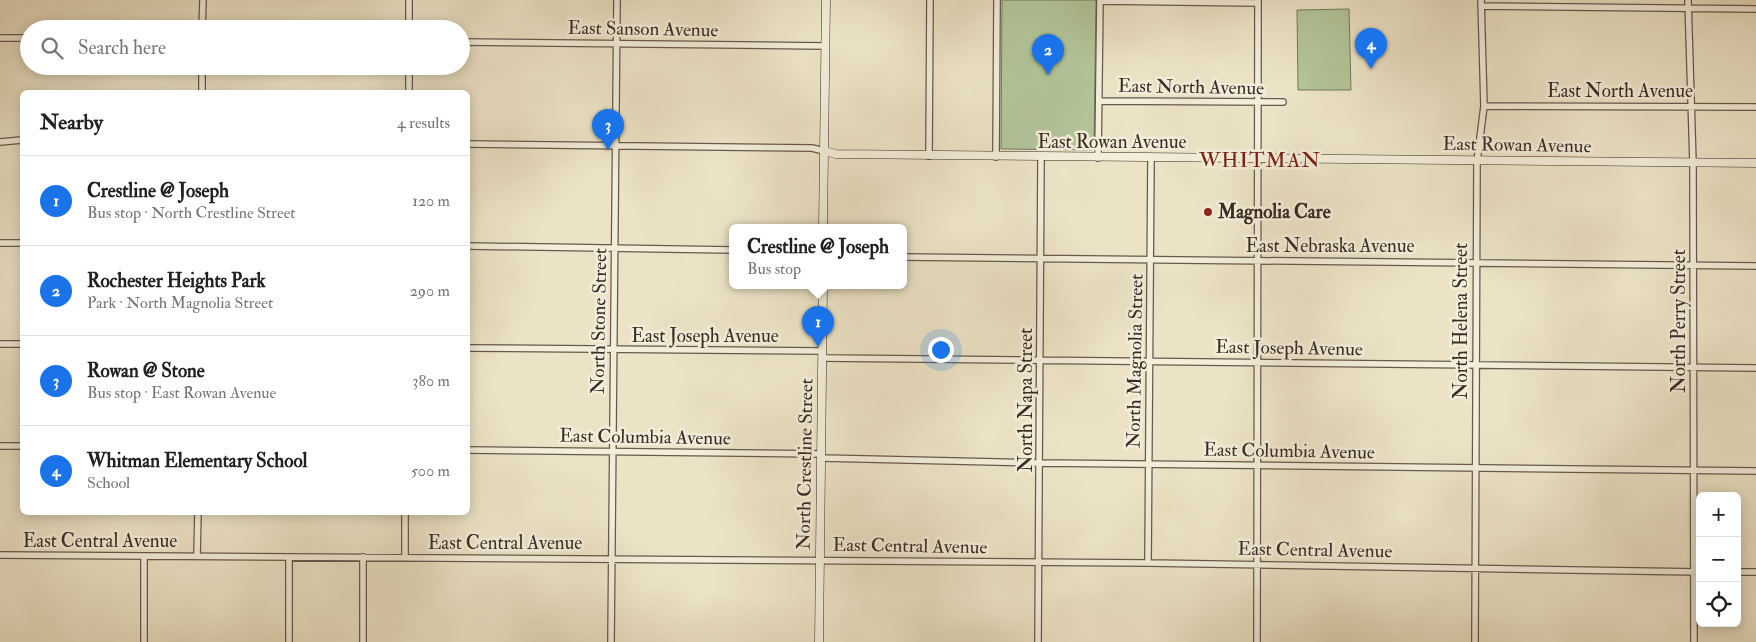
<!DOCTYPE html>
<meta charset="utf-8">
<style>
body{margin:0;font-family:"IM FELL Double Pica",serif;background:#f6f6f6;color:#202124}
.controls{position:absolute;right:15px;bottom:15px;display:grid;overflow:hidden;border-radius:8px;box-shadow:0 2px 12px #0003}
.controls button{width:45px;height:45px;display:grid;place-items:center;padding:0;border:0;border-bottom:1px solid #e0e0e0;background:#fff;color:#202124;font:25px sans-serif}
.you{position:absolute;left:940px;top:349px;width:18px;height:18px;margin:-12px;border:4px solid #fff;border-radius:50%;background:#1a73e8;box-shadow:0 0 0 8px #1a73e833}
.badge{display:grid;place-items:center;width:32px;height:32px;border-radius:50%;background:#1a73e8;color:#fff;font-size:16px;font-weight:700}
.pin{position:absolute;translate:-50% -41px;filter:drop-shadow(0 1px 2px #0008)}
.pin::after{content:'';position:absolute;top:26px;width:18px;height:15px;background:inherit;clip-path:polygon(0 0,100% 0,50% 100%)}
.popup{position:absolute;left:729px;top:224px;width:178px;height:65px;box-sizing:border-box;display:grid;place-content:center;border-radius:8px;background:#fff;filter:drop-shadow(0 1px 4px #0005);font-size:16px;white-space:nowrap;color:#757577}
.popup b{font-size:19px;color:#202124}
.popup::after{content:'';position:absolute;left:50%;top:100%;margin-left:-10px;border:10px solid transparent;border-top-color:#fff}
.list{margin:0;padding:0;list-style:none}
h2{display:flex;justify-content:space-between;align-items:center;height:65px;margin:0;padding:0 20px;font-size:21px}
h2 small{font-size:16px;font-weight:400;color:#757577}
.list li{display:grid;grid-template-columns:32px 1fr auto;gap:15px;align-items:center;box-sizing:border-box;height:90px;padding:0 20px;border-top:1px solid #e0e0e0}
.list b{display:block;font-size:19px;white-space:nowrap}
.list p{margin:0;font-size:16px;white-space:nowrap;color:#757577}
.list em{font-size:16px;font-style:normal;color:#757577}
.icon{flex:none;width:28px;height:28px;fill:none;stroke:currentColor;stroke-width:2;stroke-linecap:round;stroke-linejoin:round}
.map{position:relative;flex:none;width:1756px;height:642px;overflow:hidden}
.search{position:absolute;background:#fff;box-shadow:0 2px 12px #0003;left:20px;top:20px;width:450px;height:55px;display:flex;align-items:center;gap:12px;box-sizing:border-box;padding:0 18px;border-radius:28px;color:#757577;font-size:19px}
.panel{position:absolute;background:#fff;box-shadow:0 2px 12px #0003;left:20px;top:90px;width:450px;height:425px;border-radius:8px}
.map>svg:first-child{display:block}
</style>
<div class="map">
<svg width="1756" height="642" viewBox="0 0 1756 642">
<rect width="100%" height="100%" fill="#ece3c6"/>
<filter id="stains"><feTurbulence type="fractalNoise" baseFrequency=".004" numOctaves="4"/><feColorMatrix values="0 0 0 0 .2 0 0 0 0 .09 0 0 0 0 .02 0 0 0 .5 -.17"/></filter>
<radialGradient id="worn" r=".72"><stop offset=".6" stop-color="#630" stop-opacity="0"/><stop offset="1" stop-color="#630" stop-opacity=".3"/></radialGradient>
<path fill="#b2c599" stroke="#76785f" d="M 1002,0 L 1096,0 L 1094,146 L 1092,150 L 1001,149 Z
M 1349,9 L 1351,90 L 1298,90 L 1297,10 Z"/>
<g fill="none" stroke-linecap="round" stroke-linejoin="round">
<defs>
<path id="street" d="M 1688,0 L 1693,163 L 1694,642
M 1100,1 L 1258,3
M 1481,6 L 1756,9
M 202,29 L 203,0
M 409,29 L 409,0
M 0,38 L 29,38
M 461,42 L 825,46
M 409,66 L 409,92
M 202,92 L 202,66
M 1099,101 L 1283,102
M 1484,106 L 1756,107
M 0,142 L 22,140
M 468,144 L 812,148 L 824,151
M 929,156 L 930,0
M 996,157 L 997,0
M 1098,158 L 1100,0
M 0,243 L 22,243
M 468,246 L 733,250
M 903,257 L 1756,266
M 0,344 L 22,344
M 468,348 L 822,351
M 822,358 L 1756,368
M 0,446 L 22,446
M 468,450 L 821,454
M 821,458 L 1040,463 L 1756,471
M 0,555 L 1148,563 L 1700,572
M 197,556 L 198,512
M 289,557 L 289,642
M 405,557 L 405,512
M 1148,563 L 1151,158
M 1737,572 L 1756,572
M 144,642 L 144,556
M 363,642 L 363,557
M 611,642 L 617,0
M 1038,642 L 1041,157
M 1257,642 L 1258,0
M 1475,642 L 1477,161 L 1484,106 L 1481,0"/>
<path id="secondary" d="M 824,151 L 836,154 L 1756,163
M 823,228 L 826,0
M 819,642 L 823,286"/>
</defs>
<use href="#street" stroke="#66594d" stroke-width="8"/>
<use href="#secondary" stroke="#392b25" stroke-width="9"/>
<use href="#street" stroke="#f3edda" stroke-width="5.5"/>
<use href="#secondary" stroke="#f3edda" stroke-width="8"/>
</g>
<circle fill="#8f2418" stroke="#f3edda" stroke-width="2" cx="1208" cy="212" r="5"/>
<g text-anchor="middle" dominant-baseline="central" stroke-width="5" stroke-linejoin="round" paint-order="stroke">
<g font-size="19" fill="#392b25" stroke="#f3edda">
<text transform="translate(643 29) rotate(1)">East Sanson Avenue</text>
<text transform="translate(1191 87) rotate(1)">East North Avenue</text>
<text x="1620" y="91">East North Avenue</text>
<text x="1112" y="142">East Rowan Avenue</text>
<text transform="translate(1517 145) rotate(1)">East Rowan Avenue</text>
<text x="1330" y="246">East Nebraska Avenue</text>
<text transform="translate(599 321) rotate(-89)">North Stone Street</text>
<text transform="translate(1461 321) rotate(-90)">North Helena Street</text>
<text transform="translate(1679 321) rotate(-90)">North Perry Street</text>
<text x="705" y="336">East Joseph Avenue</text>
<text transform="translate(1289 348) rotate(1)">East Joseph Avenue</text>
<text transform="translate(1135 361) rotate(-89)">North Magnolia Street</text>
<text transform="translate(1026 400) rotate(-90)">North Napa Street</text>
<text transform="translate(645 437) rotate(1)">East Columbia Avenue</text>
<text transform="translate(1289 451) rotate(1)">East Columbia Avenue</text>
<text transform="translate(805 464) rotate(-89)">North Crestline Street</text>
<text x="100" y="541">East Central Avenue</text>
<text x="505" y="543">East Central Avenue</text>
<text transform="translate(910 546) rotate(1)">East Central Avenue</text>
<text transform="translate(1315 550) rotate(1)">East Central Avenue</text>
</g>
<g font-size="19" font-weight="bold" fill="#392b25" stroke="#f3edda" text-anchor="start">
<text x="1218" y="212">Magnolia Care</text>
</g>
<g font-size="21" letter-spacing="1" fill="#7a1f14" stroke="#f3edda">
<text x="1260" y="160">WHITMAN</text>
</g>
</g>
<rect width="100%" height="100%" filter="url(#stains)"/>
<rect width="100%" height="100%" fill="url(#worn)"/>
</svg>
<div class="controls">
<button>+</button>
<button>−</button>
<button><svg class="icon" aria-label="locate" viewBox="0 0 24 24"><circle cx="12" cy="12" r="6"/><path d="M12 2v4M12 18v4M2 12h4M18 12h4"/></svg></button>
</div>
<div class="you"></div>
<div class="pin badge" style="left:818px;top:347px">1</div>
<div class="popup"><b>Crestline @ Joseph</b>Bus stop</div>
<div class="pin badge" style="left:1048px;top:75px">2</div>
<div class="pin badge" style="left:608px;top:150px">3</div>
<div class="pin badge" style="left:1371px;top:69px">4</div>
<div class="search"><svg class="icon" aria-label="search" viewBox="0 0 24 24"><circle cx="10" cy="10" r="6"/><path d="M15 15l6 6"/></svg>Search here</div>
<section class="panel">
<h2>Nearby<small>4 results</small></h2>
<ul class="list">
<li><span class="badge">1</span><div><b>Crestline @ Joseph</b><p>Bus stop · North Crestline Street</p></div><em>120 m</em></li>
<li><span class="badge">2</span><div><b>Rochester Heights Park</b><p>Park · North Magnolia Street</p></div><em>290 m</em></li>
<li><span class="badge">3</span><div><b>Rowan @ Stone</b><p>Bus stop · East Rowan Avenue</p></div><em>380 m</em></li>
<li><span class="badge">4</span><div><b>Whitman Elementary School</b><p>School</p></div><em>500 m</em></li>
</ul>
</section>
</div>
